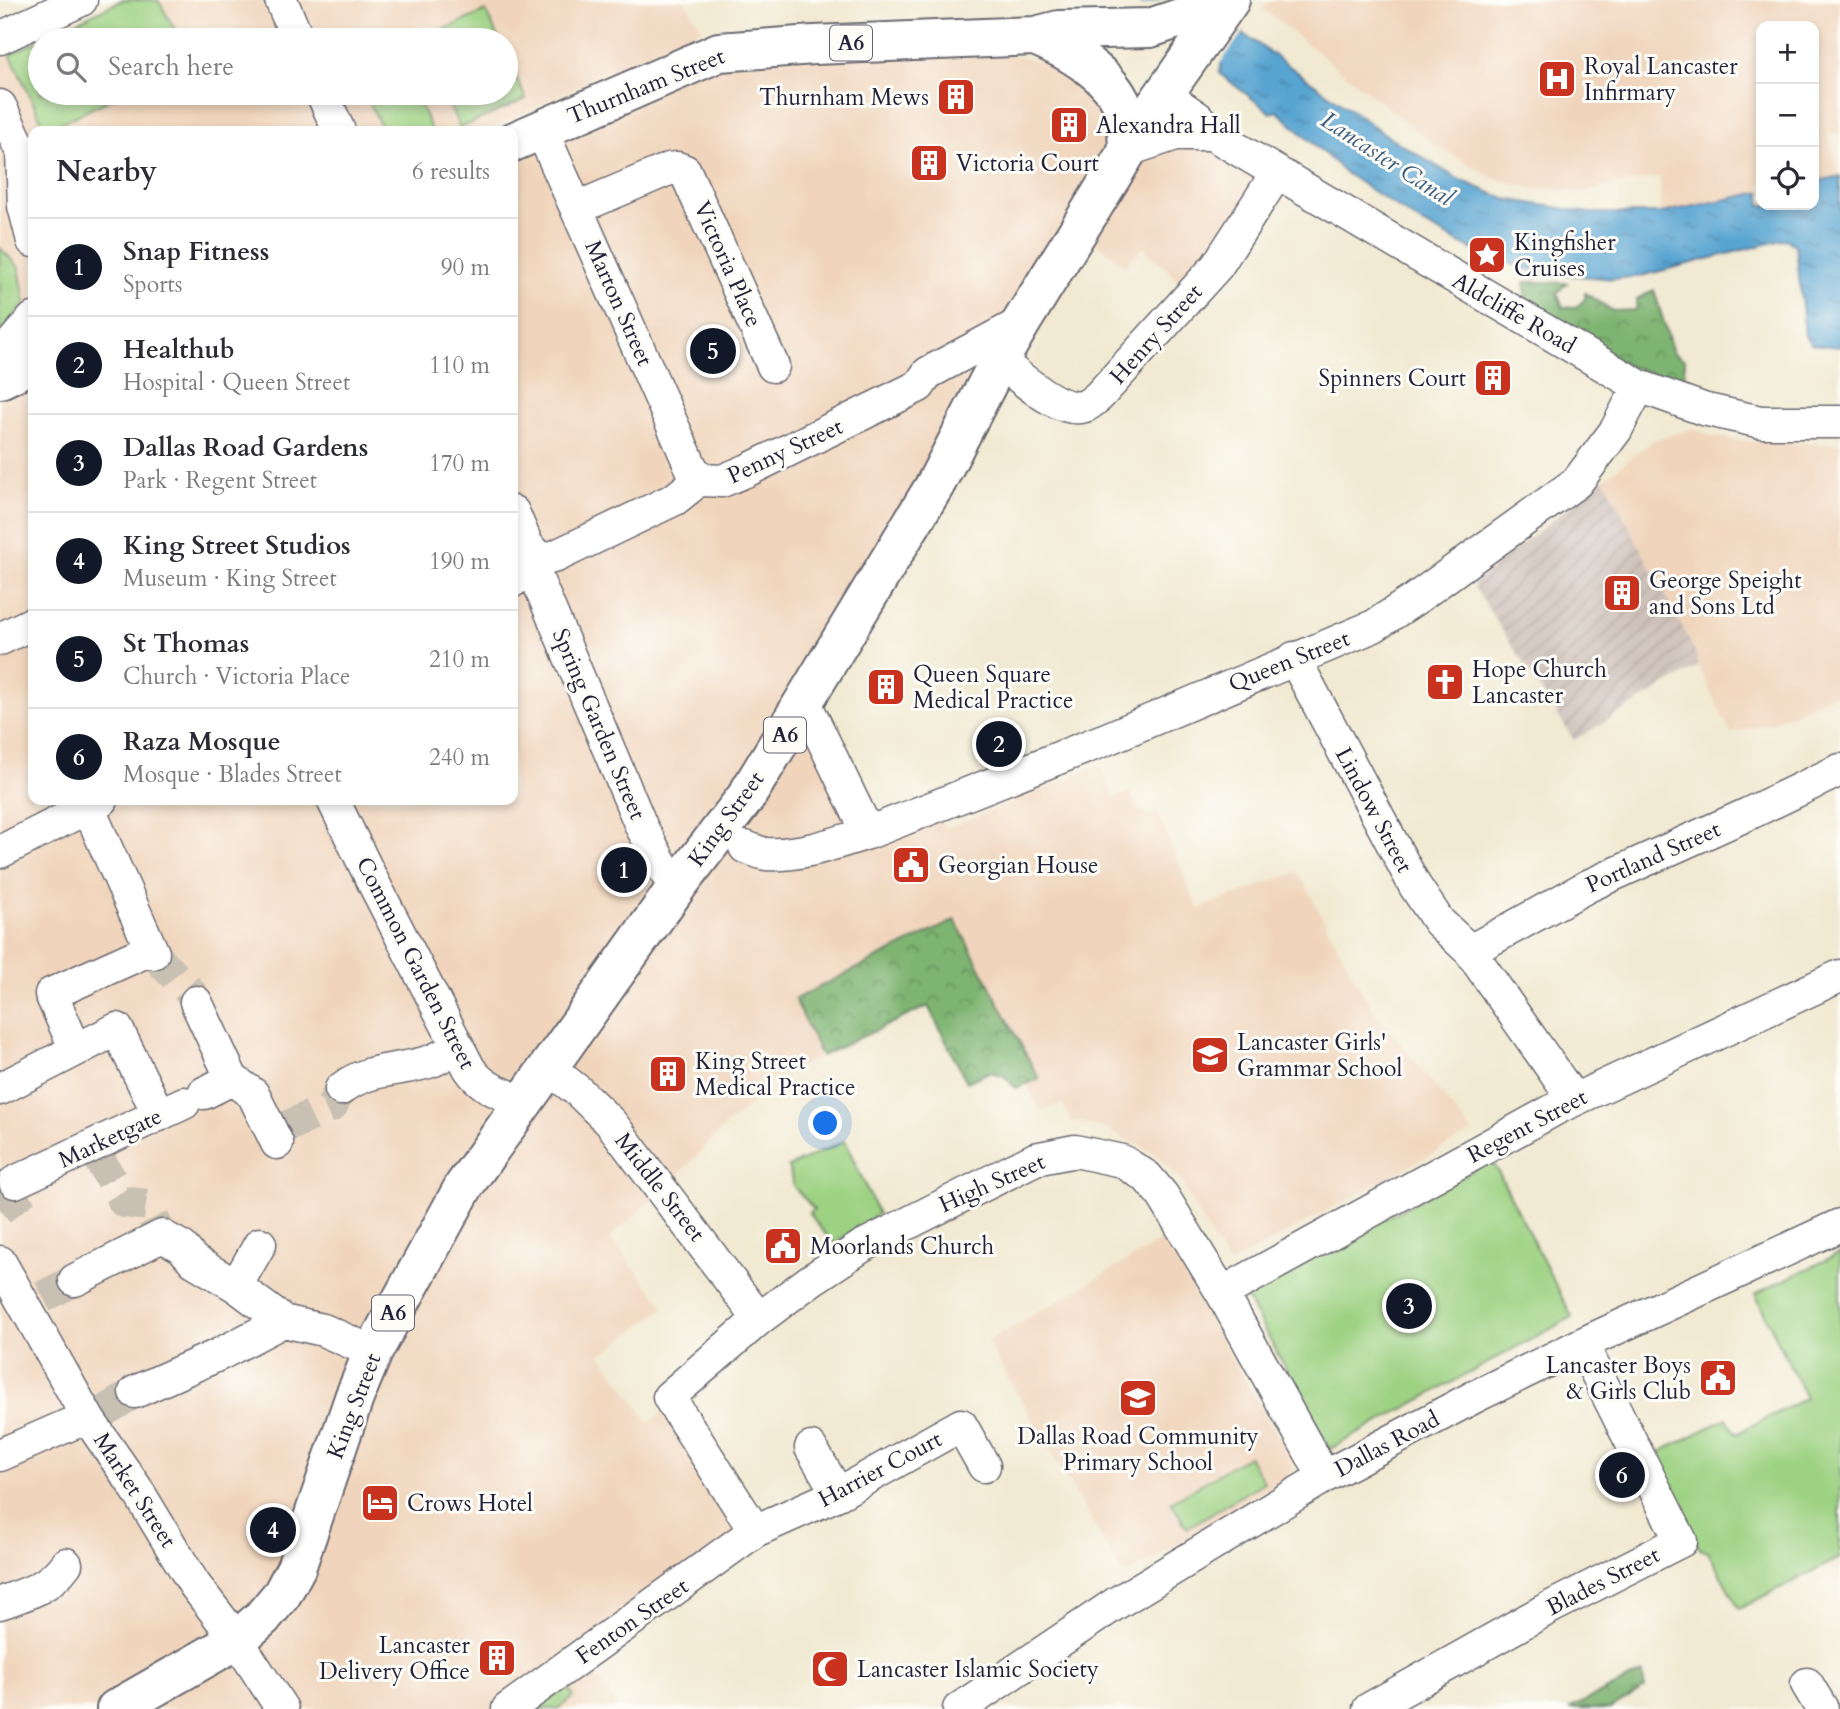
<!DOCTYPE html>
<meta charset="utf-8">
<style>
body{margin:0;font-family:Cardo,serif;background:#f7f7f7;color:#2b2b33}
.controls{position:absolute;right:21px;top:21px;display:grid;overflow:hidden;border-radius:14px;box-shadow:0 4px 10px #0003}
.controls button{width:63px;height:63px;display:grid;place-items:center;padding:0;border:0;border-bottom:2px solid #e1e1e2;background:#fff;color:#2b2b33;font:35px sans-serif}
.you{position:absolute;left:826px;top:1124px;width:24px;height:24px;margin:-18px;border:5px solid #fff;border-radius:50%;background:#1a73e8;box-shadow:0 0 0 10px #1a73e833}
.badge{display:grid;place-items:center;width:46px;height:46px;border-radius:50%;background:#111827;color:#fff;font-size:23px;font-weight:700}
.pin{position:absolute;translate:-50% -50%;border:4px solid #fff;box-shadow:0 2px 7px #0006}
.list{margin:0;padding:0;list-style:none}
h2{display:flex;justify-content:space-between;align-items:center;height:91px;margin:0;padding:0 28px;font-size:30px}
h2 small{font-size:23px;font-weight:400;color:#7c7c81}
.list li{display:grid;grid-template-columns:46px 1fr auto;gap:21px;align-items:center;box-sizing:border-box;height:98px;padding:0 28px;border-top:2px solid #e1e1e2}
.list b{display:block;font-size:26px;white-space:nowrap}
.list p{margin:0;font-size:23px;white-space:nowrap;color:#7c7c81}
.list em{font-size:23px;font-style:normal;color:#7c7c81}
.icon{flex:none;width:38px;height:38px;fill:none;stroke:currentColor;stroke-width:2;stroke-linecap:round;stroke-linejoin:round}
.map{position:relative;flex:none;width:1840px;height:1709px;overflow:hidden}
.search{position:absolute;background:#fff;box-shadow:0 4px 10px #0003;left:28px;top:28px;width:490px;height:77px;display:flex;align-items:center;gap:18px;box-sizing:border-box;padding:0 24px;border-radius:38px;color:#7c7c81;font-size:26px}
.panel{position:absolute;background:#fff;box-shadow:0 4px 10px #0003;left:28px;top:126px;width:490px;height:679px;border-radius:14px}
.map>svg:first-child{display:block}
</style>
<div class="map">
<svg width="1840" height="1709" viewBox="0 0 1840 1709">
<defs>
<pattern id="industrial-furrows" width="10" height="10" patternUnits="userSpaceOnUse" patternTransform="scale(1.75)"><rect width="10" height="10" fill="#cec1b9"/><path d="M-1 1l2-2M0 10L10 0M9 11l2-2" fill="none" stroke="#b1a6a0"/></pattern>
<pattern id="forest-crowns" width="20" height="18" patternUnits="userSpaceOnUse" patternTransform="scale(1.75)"><rect width="20" height="18" fill="#7eb471"/><path d="M2 6a3 3 0 1 1 6 0M12 15a3 3 0 1 1 6 0" fill="none" stroke="#67925e"/></pattern>
<pattern id="water-ripples" width="26" height="14" patternUnits="userSpaceOnUse" patternTransform="scale(1.75)"><rect width="26" height="14" fill="#59a4d1"/><path d="M2 4q2-2 4 0t4 0M15 11q2-2 4 0t4 0" fill="none" stroke="#4985ab"/></pattern>
</defs>
<rect width="100%" height="100%" fill="#fdfcf7"/>
<filter id="ink" filterUnits="userSpaceOnUse"><feTurbulence type="fractalNoise" baseFrequency=".0143" numOctaves="2"/><feDisplacementMap in="SourceGraphic" scale="14" xChannelSelector="R" yChannelSelector="G"/><feConvolveMatrix kernelMatrix="1 2 1 2 8 2 1 2 1" color-interpolation-filters="sRGB"/></filter>
<filter id="wash" filterUnits="userSpaceOnUse"><feTurbulence type="fractalNoise" baseFrequency=".00686" numOctaves="4" result="noise"/><feDisplacementMap in="SourceGraphic" scale="28" xChannelSelector="R" yChannelSelector="G"/><feGaussianBlur stdDeviation="1.57" result="paint"/><feColorMatrix in="noise" values="0 0 0 0 0 0 0 0 0 0 0 0 0 0 0 0 0 1.4 0 .05"/><feComposite in="paint" operator="in"/></filter>
<g filter="url(#wash)">
<rect width="100%" height="100%" fill="#f1e9d1"/>
<path fill="#f0d5bc" fill-rule="evenodd" d="M 122,0 L 684,0 L 702,29 L 485,131 L 33,131 L 33,344 L 0,359 L 0,58 ZM 40,40 L 506,40 L 506,93 L 40,93 Z
M 1271,0 L 1840,0 L 1840,133 L 1828,133 L 1839,176 L 1814,182 L 1814,26 L 1761,26 L 1761,192 L 1661,213 L 1660,177 L 1582,191 L 1535,189 L 1495,179 L 1435,145 L 1262,8 Z
M 907,52 L 1014,56 L 1099,73 L 1262,184 L 1186,288 L 1143,247 L 1125,266 L 1091,239 L 817,709 L 874,822 L 931,798 L 945,829 L 1100,766 L 1114,798 L 1130,792 L 1139,812 L 1144,810 L 1147,816 L 1157,812 L 1198,909 L 1298,872 L 1370,1006 L 1472,1132 L 1231,1263 L 1226,1259 L 1213,1240 L 1179,1178 L 1157,1155 L 1103,1128 L 1071,1121 L 1063,1104 L 1040,1110 L 944,925 L 796,1000 L 821,1056 L 763,1085 L 766,1092 L 726,1125 L 668,1185 L 610,1238 L 665,1307 L 601,1355 L 649,1423 L 664,1411 L 755,1542 L 586,1662 L 619,1709 L 0,1709 L 0,393 L 33,378 L 33,800 L 513,800 L 513,152 L 709,64 Z
M 1694,429 L 1713,437 L 1766,443 L 1840,444 L 1840,692 L 1772,723 L 1731,733 L 1698,666 L 1697,654 L 1604,479 L 1654,440 Z
M 1163,1240 L 1288,1454 L 1291,1468 L 1288,1477 L 1124,1576 L 987,1342 Z"/>
<path fill="url(#industrial-furrows)" d="M 1604,479 L 1697,655 L 1698,666 L 1574,740 L 1472,584 Z"/>
<path fill="#9ed283" stroke="#607a5f" stroke-width="2" d="M 122,0 L 158,0 L 181,40 L 40,40 L 40,93 L 124,93 L 46,130 L 10,54 Z
M 486,11 L 499,40 L 420,40 Z
M 506,55 L 526,99 L 460,128 L 443,93 L 506,93 Z
M 365,93 L 415,93 L 432,131 L 383,131 Z
M 0,248 L 19,267 L 25,302 L 0,335 Z
M 845,1141 L 878,1214 L 833,1244 L 809,1213 L 814,1209 L 794,1187 L 788,1167 Z
M 1492,1160 L 1572,1317 L 1330,1449 L 1245,1295 Z
M 1840,1253 L 1840,1558 L 1739,1609 L 1708,1552 L 1700,1549 L 1652,1456 L 1727,1418 L 1736,1434 L 1806,1398 L 1755,1294 Z
M 1248,1456 L 1264,1482 L 1187,1528 L 1171,1502 Z
M 567,1687 L 574,1697 L 557,1709 L 534,1709 Z"/>
<path fill="url(#forest-crowns)" stroke="#506b56" stroke-width="2" d="M 1524,282 L 1567,283 L 1557,293 L 1563,307 L 1576,308 L 1585,299 L 1585,293 L 1613,311 L 1636,310 L 1637,299 L 1654,290 L 1673,353 L 1685,360 L 1683,383 L 1628,366 L 1527,303 Z
M 955,920 L 1039,1079 L 1016,1088 L 1003,1075 L 989,1072 L 967,1082 L 928,1006 L 821,1056 L 795,999 Z
M 1642,1673 L 1645,1688 L 1610,1709 L 1569,1709 Z"/>
<path fill="url(#water-ripples)" stroke="#3e6386" stroke-width="2" d="M 1136,0 L 1196,0 L 1389,137 L 1458,179 L 1505,199 L 1590,213 L 1661,213 L 1761,192 L 1761,205 L 1814,205 L 1814,182 L 1840,176 L 1840,347 L 1811,344 L 1805,336 L 1796,246 L 1786,239 L 1641,276 L 1613,279 L 1558,274 L 1522,268 L 1471,249 L 1418,221 L 1347,174 L 1277,111 L 1271,113 L 1219,73 L 1221,63 Z"/>
<path fill="#f1e9d1" d="M 1160,0 L 1202,0 L 1244,31 L 1216,69 L 1217,64 L 1138,7 Z"/>
</g>
<g filter="url(#ink)">
<g fill="none" stroke-linecap="round" stroke-linejoin="round">
<path stroke="#c8c1b3" stroke-width="32" stroke-dasharray="32 16" stroke-linecap="butt" d="M 153,953 L 192,994 L 196,1002
M 282,1129 L 332,1106 L 341,1089
M 95,1152 L 124,1202 L 147,1205 L 160,1232
M 0,1209 L 31,1185 L 35,1179
M 43,1297 L 75,1280
M 103,1412 L 135,1392"/>
<defs>
<path id="minor" d="M 281,0 L 298,40
M 0,38 L 81,0
M 322,93 L 339,131
M 1163,94 L 1198,118 L 1212,134 L 1639,386 L 1703,409 L 1761,422 L 1840,422
M 0,106 L 22,152 L 24,206 L 33,241
M 541,129 L 692,469 L 703,480 L 722,481 L 748,470 L 919,386 L 928,373 L 1021,323
M 1128,150 L 1176,134 L 1212,134
M 577,208 L 669,169 L 677,168 L 685,171 L 773,366
M 0,357 L 33,319
M 999,361 C 1018,375 1060,415 1085,406 C 1090,404 1095,399 1099,396 L 1217,266 L 1277,173
M 513,512 L 527,545 L 537,557
M 537,557 L 535,568 L 537,579 L 642,828 L 668,876 L 678,885
M 513,581 L 537,557 L 546,559 L 556,556 L 675,499 L 690,487 L 698,476
M 0,639 L 33,623
M 1294,658 L 1415,886 L 1439,922 L 1470,951 L 1574,1100
M 805,703 L 868,833
M 333,800 L 371,878 L 469,1068 C 482,1088 501,1093 523,1102
M 88,807 L 153,953
M 745,847 C 752,849 759,853 766,854 C 800,856 836,843 868,833 L 1104,740 L 1374,626 L 1415,599 L 1577,482 L 1616,430 L 1639,386
M 0,852 L 102,800
M 1470,951 L 1588,886 L 1748,814 L 1840,770
M 196,1002 L 232,1079 L 253,1094 L 277,1143
M 76,1050 L 51,994 L 151,949
M 547,1067 L 578,1091 L 611,1123 L 759,1319
M 0,1089 L 117,1029 L 159,1115
M 341,1089 C 369,1066 403,1072 434,1060 C 443,1056 450,1051 458,1046
M 204,1093 L 232,1079
M 15,1182 L 184,1103
M 162,1236 L 182,1247 L 194,1261 L 236,1286 L 283,1321 L 323,1330 L 373,1352
M 0,1262 L 89,1420 L 136,1488 L 194,1584 L 237,1640 L 282,1709
M 75,1280 L 162,1236
M 236,1286 L 260,1244
M 1222,1293 L 1559,1107 L 1840,976
M 135,1392 L 220,1354 L 283,1321
M 811,1448 L 838,1494
M 0,1455 L 87,1417
M 755,1531 L 669,1397 L 759,1319 L 811,1280 L 861,1247 L 1035,1159 L 1075,1151 L 1122,1161 L 1147,1177 L 1163,1196 L 1222,1293 L 1324,1477
M 0,1603 C 26,1594 49,1588 66,1564
M 1807,1684 L 1822,1709
M 508,1709 L 755,1531 L 838,1494 L 961,1425 L 984,1466
M 959,1709 L 1115,1604 L 1324,1477 L 1474,1397 L 1582,1344 L 1840,1225
M 1369,1709 L 1549,1608 L 1681,1541 L 1582,1344"/>
<path id="major" d="M 1035,36 C 1066,49 1110,73 1123,107 C 1128,121 1127,136 1128,150
M 513,142 L 719,52 L 814,45 L 1035,36 L 1059,30 L 1150,28 L 1186,16 L 1205,0
M 0,379 L 33,363
M 116,1709 L 237,1640 L 262,1618 L 282,1594 L 296,1568 L 354,1398 L 373,1352 L 464,1186 L 678,885 L 746,797 L 935,485 L 999,361 L 1021,323 L 1154,108 L 1230,0"/>
</defs>
<use href="#minor" stroke="#6a6870" stroke-width="35"/>
<use href="#major" stroke="#6a6870" stroke-width="42"/>
<use href="#minor" stroke="#fff" stroke-width="32"/>
<use href="#major" stroke="#fff" stroke-width="38"/>
</g>
</g>
<defs>
<symbol id="hospital-square" viewBox="-11 -11 22 22"><rect x="-9" y="-9" width="18" height="18" rx="4" fill="#c8321e" stroke="#fdfcf7"/><path d="M-5-5h3v3.5h4V-5h3V5h-3V1.5h-4V5h-3Z" fill="#fff"/></symbol>
<symbol id="building-square" viewBox="-11 -11 22 22"><rect x="-9" y="-9" width="18" height="18" rx="4" fill="#c8321e" stroke="#fdfcf7"/><path d="M-4-6H4V6H1V3H-1V6H-4ZM-2.5-4.3h1.7v1.8h-1.7ZM.8-4.3h1.7v1.8H.8ZM-2.5-1h1.7V.8h-1.7ZM.8-1h1.7V.8H.8Z" fill="#fff"/></symbol>
<symbol id="sight-square" viewBox="-11 -11 22 22"><rect x="-9" y="-9" width="18" height="18" rx="4" fill="#c8321e" stroke="#fdfcf7"/><path d="M0-6L1.8-2.2L6-1.7L2.9 1.2L3.7 5.4L0 3.3L-3.7 5.4L-2.9 1.2L-6-1.7L-1.8-2.2Z" fill="#fff"/></symbol>
<symbol id="church-square" viewBox="-11 -11 22 22"><rect x="-9" y="-9" width="18" height="18" rx="4" fill="#c8321e" stroke="#fdfcf7"/><path d="M-1.2-6h2.4v3.5h3.3v2.4h-3.3V6h-2.4V-.1h-3.3v-2.4h3.3Z" fill="#fff"/></symbol>
<symbol id="civic-square" viewBox="-11 -11 22 22"><rect x="-9" y="-9" width="18" height="18" rx="4" fill="#c8321e" stroke="#fdfcf7"/><path d="M-.6-6.5H3V-4.5H.6V-3L4-1V1h2V6H-6V1h2V-1L-.6-3ZM-1.2 2.5V6h2.4V2.5Z" fill="#fff"/></symbol>
<symbol id="school-square" viewBox="-11 -11 22 22"><rect x="-9" y="-9" width="18" height="18" rx="4" fill="#c8321e" stroke="#fdfcf7"/><path d="M0-5L7-2L0 1L-7-2ZM-4 1L0 2.5L4 1V4Q0 6-4 4Z" fill="#fff"/></symbol>
<symbol id="hotel-square" viewBox="-11 -11 22 22"><rect x="-9" y="-9" width="18" height="18" rx="4" fill="#c8321e" stroke="#fdfcf7"/><path d="M-6-4.5h1.5V1H6V5H4.5V3h-9V5H-6ZM-4 0a1.8 1.8 0 1 1 3.6 0ZM.5 0V-2.5h3Q6-2.5 6 0Z" fill="#fff"/></symbol>
<symbol id="mosque-square" viewBox="-11 -11 22 22"><rect x="-9" y="-9" width="18" height="18" rx="4" fill="#c8321e" stroke="#fdfcf7"/><path d="M3.5-4.9A6 6 0 1 0 3.5 4.9A5 5 0 1 1 3.5-4.9Z" fill="#fff"/></symbol>
</defs>
<g fill-rule="evenodd">
<use href="#hospital-square" x="1535" y="57" width="44" height="44"/>
<use href="#building-square" x="934" y="75" width="44" height="44"/>
<use href="#building-square" x="1047" y="103" width="44" height="44"/>
<use href="#building-square" x="907" y="141" width="44" height="44"/>
<use href="#sight-square" x="1465" y="233" width="44" height="44"/>
<use href="#building-square" x="1471" y="356" width="44" height="44"/>
<use href="#building-square" x="1600" y="571" width="44" height="44"/>
<use href="#church-square" x="1423" y="660" width="44" height="44"/>
<use href="#building-square" x="864" y="665" width="44" height="44"/>
<use href="#civic-square" x="889" y="843" width="44" height="44"/>
<use href="#school-square" x="1188" y="1033" width="44" height="44"/>
<use href="#building-square" x="646" y="1052" width="44" height="44"/>
<use href="#civic-square" x="761" y="1224" width="44" height="44"/>
<use href="#civic-square" x="1696" y="1356" width="44" height="44"/>
<use href="#school-square" x="1116" y="1376" width="44" height="44"/>
<use href="#hotel-square" x="358" y="1481" width="44" height="44"/>
<use href="#building-square" x="475" y="1636" width="44" height="44"/>
<use href="#mosque-square" x="808" y="1647" width="44" height="44"/>
</g>
<g text-anchor="middle" dominant-baseline="central" stroke-width="6" stroke-linejoin="round" paint-order="stroke">
<g fill="#fdfcf7" stroke="#646373" stroke-width="2">
<rect x="830" y="25.5" width="42" height="35" rx="5"/>
<rect x="764" y="717.5" width="42" height="35" rx="5"/>
<rect x="372" y="1295.5" width="42" height="35" rx="5"/>
</g>
<g font-size="21" font-weight="bold" fill="#22223b">
<text x="851" y="43">A6</text>
<text x="785" y="735">A6</text>
<text x="393" y="1313">A6</text>
</g>
<g font-size="23" fill="#22223b" stroke="#fdfcf7" text-anchor="start">
<text x="1584" y="66">Royal Lancaster<tspan x="1584" dy="26">Infirmary</tspan></text>
<text x="929" y="97" text-anchor="end">Thurnham Mews</text>
<text x="1096" y="125">Alexandra Hall</text>
<text x="956" y="163">Victoria Court</text>
<text x="1514" y="242">Kingfisher<tspan x="1514" dy="26">Cruises</tspan></text>
<text x="1466" y="378" text-anchor="end">Spinners Court</text>
<text x="1649" y="580">George Speight<tspan x="1649" dy="26">and Sons Ltd</tspan></text>
<text x="1472" y="669">Hope Church<tspan x="1472" dy="26">Lancaster</tspan></text>
<text x="913" y="674">Queen Square<tspan x="913" dy="26">Medical Practice</tspan></text>
<text x="938" y="865">Georgian House</text>
<text x="1237" y="1042">Lancaster Girls'<tspan x="1237" dy="26">Grammar School</tspan></text>
<text x="695" y="1061">King Street<tspan x="695" dy="26">Medical Practice</tspan></text>
<text x="810" y="1246">Moorlands Church</text>
<text x="1691" y="1365" text-anchor="end">Lancaster Boys<tspan x="1691" dy="26">&amp; Girls Club</tspan></text>
<text x="1138" y="1436" text-anchor="middle">Dallas Road Community<tspan x="1138" dy="26">Primary School</tspan></text>
<text x="407" y="1503">Crows Hotel</text>
<text x="470" y="1645" text-anchor="end">Lancaster<tspan x="470" dy="26">Delivery Office</tspan></text>
<text x="857" y="1669">Lancaster Islamic Society</text>
</g>
<g font-size="23" fill="#22223b" stroke="#fdfcf7">
<text transform="translate(646 86) rotate(-22)">Thurnham Street</text>
<text transform="translate(728 264) rotate(66)">Victoria Place</text>
<text transform="translate(619 303) rotate(66)">Marton Street</text>
<text transform="translate(1514 313) rotate(30)">Aldcliffe Road</text>
<text transform="translate(1156 334) rotate(-48)">Henry Street</text>
<text transform="translate(785 451) rotate(-25)">Penny Street</text>
<text transform="translate(1289 661) rotate(-22)">Queen Street</text>
<text transform="translate(599 724) rotate(67)">Spring Garden Street</text>
<text transform="translate(1374 810) rotate(62)">Lindow Street</text>
<text transform="translate(726 819) rotate(-54)">King Street</text>
<text transform="translate(1653 857) rotate(-24)">Portland Street</text>
<text transform="translate(416 963) rotate(63)">Common Garden Street</text>
<text transform="translate(1527 1126) rotate(-28)">Regent Street</text>
<text transform="translate(110 1138) rotate(-25)">Marketgate</text>
<text transform="translate(992 1183) rotate(-24)">High Street</text>
<text transform="translate(660 1187) rotate(52)">Middle Street</text>
<text transform="translate(354 1406) rotate(-69)">King Street</text>
<text transform="translate(1387 1444) rotate(-28)">Dallas Road</text>
<text transform="translate(880 1469) rotate(-28)">Harrier Court</text>
<text transform="translate(135 1490) rotate(57)">Market Street</text>
<text transform="translate(1603 1581) rotate(-27)">Blades Street</text>
<text transform="translate(632 1621) rotate(-35)">Fenton Street</text>
</g>
<g font-size="24" font-style="italic" fill="#3b5c7e" stroke="#fdfcf7">
<text transform="translate(1387 159) rotate(33)">Lancaster Canal</text>
</g>
</g>
</svg>
<div class="controls">
<button>+</button>
<button>−</button>
<button><svg class="icon" aria-label="locate" viewBox="0 0 24 24"><circle cx="12" cy="12" r="6"/><path d="M12 2v4M12 18v4M2 12h4M18 12h4"/></svg></button>
</div>
<div class="you"></div>
<div class="pin badge" style="left:624px;top:870px">1</div>
<div class="pin badge" style="left:999px;top:744px">2</div>
<div class="pin badge" style="left:1409px;top:1306px">3</div>
<div class="pin badge" style="left:273px;top:1530px">4</div>
<div class="pin badge" style="left:713px;top:351px">5</div>
<div class="pin badge" style="left:1622px;top:1475px">6</div>
<div class="search"><svg class="icon" aria-label="search" viewBox="0 0 24 24"><circle cx="10" cy="10" r="6"/><path d="M15 15l6 6"/></svg>Search here</div>
<section class="panel">
<h2>Nearby<small>6 results</small></h2>
<ul class="list">
<li><span class="badge">1</span><div><b>Snap Fitness</b><p>Sports</p></div><em>90 m</em></li>
<li><span class="badge">2</span><div><b>Healthub</b><p>Hospital · Queen Street</p></div><em>110 m</em></li>
<li><span class="badge">3</span><div><b>Dallas Road Gardens</b><p>Park · Regent Street</p></div><em>170 m</em></li>
<li><span class="badge">4</span><div><b>King Street Studios</b><p>Museum · King Street</p></div><em>190 m</em></li>
<li><span class="badge">5</span><div><b>St Thomas</b><p>Church · Victoria Place</p></div><em>210 m</em></li>
<li><span class="badge">6</span><div><b>Raza Mosque</b><p>Mosque · Blades Street</p></div><em>240 m</em></li>
</ul>
</section>
</div>
